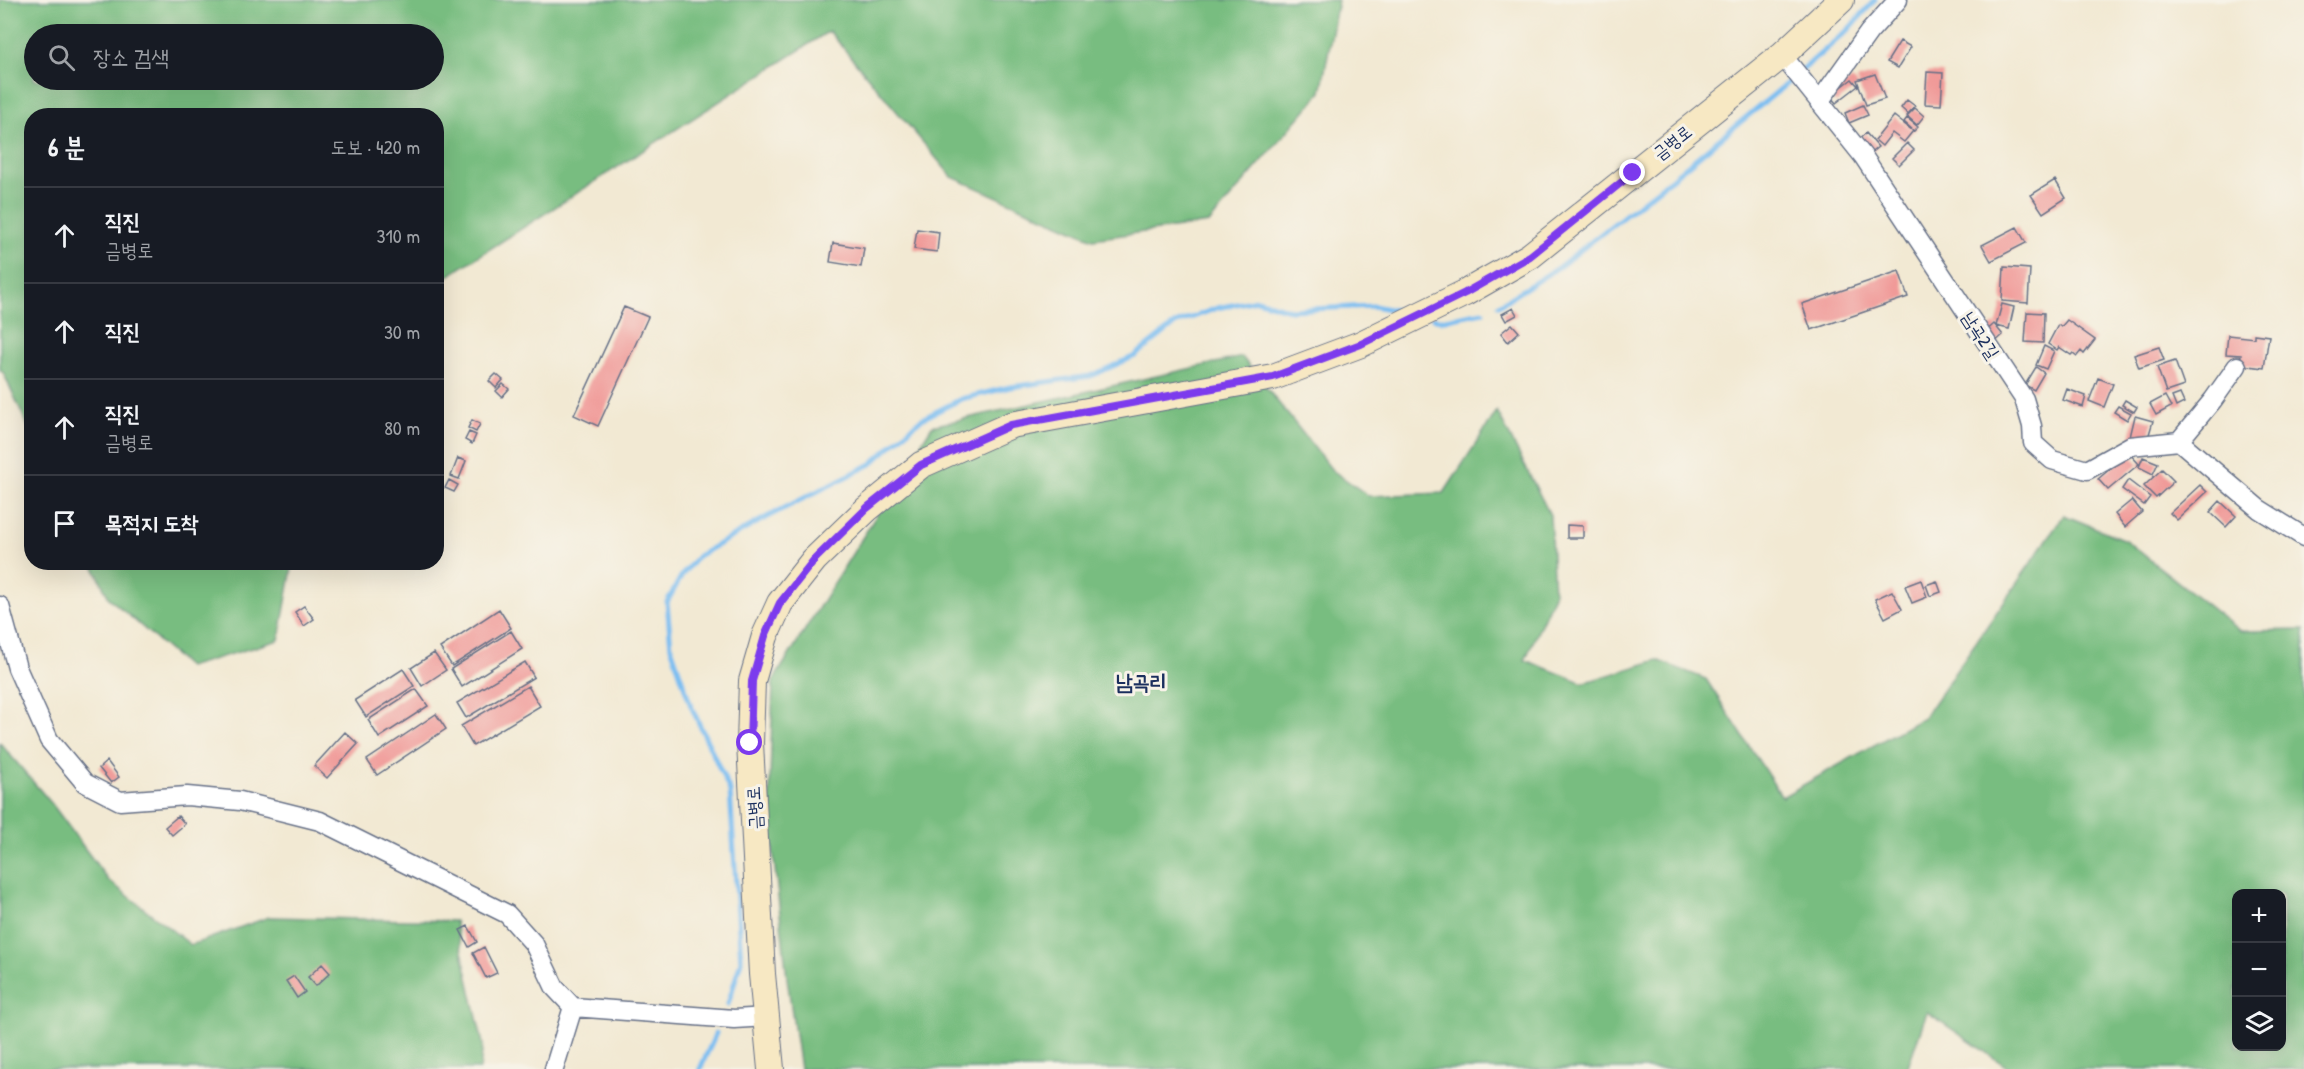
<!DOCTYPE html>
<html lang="ko">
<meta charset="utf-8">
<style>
body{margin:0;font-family:"Patrick Hand","Poor Story",sans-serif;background:#20242c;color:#f1f3f6}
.controls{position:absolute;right:18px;bottom:18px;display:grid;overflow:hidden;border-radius:12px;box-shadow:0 6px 24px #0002}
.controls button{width:54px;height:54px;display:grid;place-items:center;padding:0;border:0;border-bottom:2px solid #363941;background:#171b24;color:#f1f3f6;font:30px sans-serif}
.stop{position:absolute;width:18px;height:18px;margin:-14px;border:4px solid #7c3aed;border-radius:50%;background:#fff}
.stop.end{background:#7c3aed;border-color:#fff;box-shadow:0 2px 6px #0008}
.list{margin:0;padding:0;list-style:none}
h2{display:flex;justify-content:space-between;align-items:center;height:78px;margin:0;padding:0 24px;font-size:26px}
h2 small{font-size:20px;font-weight:400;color:#9ea1a6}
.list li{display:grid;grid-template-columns:39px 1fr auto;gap:18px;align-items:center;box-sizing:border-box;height:96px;padding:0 24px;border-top:2px solid #363941}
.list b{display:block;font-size:22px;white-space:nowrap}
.list p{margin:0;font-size:20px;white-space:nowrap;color:#9ea1a6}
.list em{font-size:20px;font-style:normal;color:#9ea1a6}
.icon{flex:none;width:33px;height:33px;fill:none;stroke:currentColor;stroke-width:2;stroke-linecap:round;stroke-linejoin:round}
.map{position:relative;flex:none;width:2304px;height:1069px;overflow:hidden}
.search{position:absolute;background:#171b24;box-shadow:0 6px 24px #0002;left:24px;top:24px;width:420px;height:66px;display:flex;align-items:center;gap:15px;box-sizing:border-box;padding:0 21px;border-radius:33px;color:#9ea1a6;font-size:22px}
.panel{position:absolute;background:#171b24;box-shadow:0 6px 24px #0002;left:24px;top:108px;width:420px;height:462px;border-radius:24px}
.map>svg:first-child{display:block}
</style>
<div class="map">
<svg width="2304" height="1069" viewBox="0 0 2304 1069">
<rect width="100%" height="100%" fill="#f7f3e8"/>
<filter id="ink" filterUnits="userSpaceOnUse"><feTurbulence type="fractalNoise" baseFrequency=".0167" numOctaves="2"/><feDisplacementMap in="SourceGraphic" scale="12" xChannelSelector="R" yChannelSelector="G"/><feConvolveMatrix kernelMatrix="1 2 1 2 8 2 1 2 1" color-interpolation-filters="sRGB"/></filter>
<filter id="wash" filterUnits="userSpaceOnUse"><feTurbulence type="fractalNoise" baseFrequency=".008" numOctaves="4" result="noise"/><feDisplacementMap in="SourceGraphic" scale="24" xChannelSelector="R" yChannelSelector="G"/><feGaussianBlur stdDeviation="1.35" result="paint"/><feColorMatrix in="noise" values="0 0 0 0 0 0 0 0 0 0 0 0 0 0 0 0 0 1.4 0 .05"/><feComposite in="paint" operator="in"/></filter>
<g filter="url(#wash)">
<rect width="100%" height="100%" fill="#f2e9d3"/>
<path fill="#78bd80" stroke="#4a766f" stroke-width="1.5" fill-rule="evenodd" d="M 0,0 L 1338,0 L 1321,92 L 1209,223 L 1093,239 L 952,177 L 829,31 L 437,283 L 436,116 L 32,116 L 31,433 L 3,372 L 0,371 ZM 434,34 L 434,80 L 34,80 L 34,34 Z
M 1242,357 L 1332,470 L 1369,496 L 1444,493 L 1497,411 L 1550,515 L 1554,595 L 1525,660 L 1583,683 L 1657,660 L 1706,679 L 1782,797 L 1924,717 L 2064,515 L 2125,540 L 2240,631 L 2304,630 L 2304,1069 L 2010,1069 L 1927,1012 L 1907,1069 L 800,1069 L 787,978 L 769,814 L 773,681 L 932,426 ZM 2236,894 L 2282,894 L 2282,1046 L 2236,1046 Z
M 92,563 L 293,563 L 279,640 L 188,667 L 109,598 Z
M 0,743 L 52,804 L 108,880 L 191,945 L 269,917 L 455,921 L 483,1044 L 480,1069 L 0,1069 Z"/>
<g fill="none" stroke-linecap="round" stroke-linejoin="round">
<path stroke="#7cbef1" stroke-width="5" d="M 1499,305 L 1559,267 L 1666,183 L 1777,92 L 1849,29 L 1875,0
M 1433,318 L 1441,320 L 1483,312
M 728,1004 L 741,961 L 730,791 L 691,706 L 671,647 L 667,602 L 682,575 L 698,556 L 767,517 L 871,464 L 920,420 L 961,399 L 1010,387 L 1091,376 L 1135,356 L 1175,324 L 1217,308 L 1257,300 L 1290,310 L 1374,306 L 1404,312
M 700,1069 L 716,1033"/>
</g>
<g id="blocks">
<path fill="#f09a98" d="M 1900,41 L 1911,47 L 1898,68 L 1887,62 Z
M 1927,72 L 1943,73 L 1941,105 L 1925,104 Z
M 1875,74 L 1885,99 L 1866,105 L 1857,80 Z
M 1852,79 L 1858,86 L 1836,103 L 1830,96 Z
M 1907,100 L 1915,106 L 1908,114 L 1901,108 Z
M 1863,105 L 1868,115 L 1849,123 L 1845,113 Z
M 1915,108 L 1924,116 L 1917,125 L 1907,116 Z
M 1894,116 L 1913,131 L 1904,142 L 1892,133 L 1882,146 L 1875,140 Z
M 1907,118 L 1918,127 L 1914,131 L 1904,122 Z
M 1866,133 L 1878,147 L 1868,155 L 1857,141 Z
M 1907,143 L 1914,150 L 1899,165 L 1892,158 Z
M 2055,180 L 2066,198 L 2043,213 L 2031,195 Z
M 2017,227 L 2026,243 L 1991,261 L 1982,245 Z
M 917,229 L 939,232 L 937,252 L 914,249 Z
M 833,243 L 864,248 L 861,267 L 830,262 Z
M 2004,267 L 2030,269 L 2028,303 L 2002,301 Z
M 1899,271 L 1908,297 L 1811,330 L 1802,304 Z
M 2002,304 L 2014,307 L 2009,329 L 1996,326 Z
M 624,307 L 648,317 L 598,426 L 574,415 Z
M 1513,308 L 1517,315 L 1506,321 L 1502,314 Z
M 2027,312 L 2044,313 L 2043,343 L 2025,342 Z
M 2067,320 L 2095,340 L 2084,354 L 2081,351 L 2077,356 L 2073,353 L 2071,355 L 2059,347 L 2057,350 L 2048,344 L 2058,325 L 2061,327 Z
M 1512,324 L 1519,332 L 1508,342 L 1501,333 Z
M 1994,324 L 2003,335 L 1993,344 L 1983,334 Z
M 2254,334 L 2269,336 L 2264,368 L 2240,365 L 2241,355 L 2226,354 L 2228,335 L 2254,338 Z
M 2044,346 L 2054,351 L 2046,369 L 2036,365 Z
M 2159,347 L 2164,360 L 2139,368 L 2134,355 Z
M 2175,361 L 2184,386 L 2166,392 L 2157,367 Z
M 2036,367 L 2044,373 L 2034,390 L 2025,385 Z
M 496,374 L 503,380 L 496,388 L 489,381 Z
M 2098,378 L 2113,384 L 2104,407 L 2089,401 Z
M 503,384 L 509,389 L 502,397 L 496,391 Z
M 2067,389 L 2086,396 L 2083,407 L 2063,400 Z
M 2180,394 L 2184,403 L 2176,407 L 2172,397 Z
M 2165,396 L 2171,407 L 2156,415 L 2150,404 Z
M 2125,400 L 2137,407 L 2134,412 L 2122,405 Z
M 2118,406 L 2131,413 L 2127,420 L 2114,412 Z
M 2135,416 L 2153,421 L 2147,441 L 2130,437 Z
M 472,420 L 480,424 L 476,432 L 468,428 Z
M 469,432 L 476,435 L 472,444 L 465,440 Z
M 2129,453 L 2139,464 L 2108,490 L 2098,479 Z
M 2143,457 L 2158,463 L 2153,474 L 2139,467 Z
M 458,458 L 466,461 L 459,479 L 451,476 Z
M 2162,469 L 2174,481 L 2156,498 L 2144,486 Z
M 449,480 L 458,485 L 454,492 L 445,488 Z
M 2128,480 L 2150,497 L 2144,505 L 2122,489 Z
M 2200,485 L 2207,492 L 2177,520 L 2170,513 Z
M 2132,500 L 2142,512 L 2125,527 L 2115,514 Z
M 2220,501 L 2236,516 L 2226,527 L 2210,512 Z
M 1567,525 L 1583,526 L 1583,538 L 1567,538 Z
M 1921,580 L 1927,597 L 1912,603 L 1905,586 Z
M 1937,581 L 1941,592 L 1930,596 L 1926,585 Z
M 1892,591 L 1902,609 L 1885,618 L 1875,599 Z
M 304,606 L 314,619 L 304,626 L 295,612 Z
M 499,609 L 511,628 L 452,666 L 440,648 Z
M 511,631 L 522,649 L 462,687 L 451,669 Z
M 434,653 L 446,670 L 422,686 L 411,668 Z
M 525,662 L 534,677 L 466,718 L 457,703 Z
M 403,669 L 414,686 L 366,717 L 355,700 Z
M 528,686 L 540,706 L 473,746 L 461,726 Z
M 416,689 L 428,706 L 379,738 L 368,720 Z
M 436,714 L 446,729 L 377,775 L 367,760 Z
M 345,732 L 358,744 L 327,778 L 314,766 Z
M 107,761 L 119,777 L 111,783 L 99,768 Z
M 178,816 L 185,824 L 172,835 L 165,827 Z
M 468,926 L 477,942 L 469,947 L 460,930 Z
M 484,947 L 497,973 L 486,978 L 473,953 Z
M 322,964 L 330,973 L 316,986 L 308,977 Z
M 294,976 L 305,992 L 297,998 L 286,981 Z"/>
</g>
</g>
<g filter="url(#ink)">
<use href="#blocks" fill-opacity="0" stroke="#667087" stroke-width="1.5"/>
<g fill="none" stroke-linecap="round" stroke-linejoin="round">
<defs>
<path id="street" d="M 1782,55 L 1863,156 L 2024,399 L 2032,426 L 2033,443 L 2052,460 L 2087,470 L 2130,446 L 2179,441
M 1819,102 L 1869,32 L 1898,0
M 2179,441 L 2259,509 L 2304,537
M 2179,441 L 2213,400 L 2237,366
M 0,606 L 17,668 L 49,740 L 85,783 L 120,801 L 187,796 L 240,801 L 320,821 L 507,914 L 534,944 L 555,988 L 573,1007 L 734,1019 L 767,1017
M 554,1069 L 573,1007"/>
<path id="secondary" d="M 771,1069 L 762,974 L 750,743 L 752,681 L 765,636 L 780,603 L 814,560 L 867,509 L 921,465 L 1011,425 L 1273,377 L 1361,344 L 1465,293 L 1530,256 L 1782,55 L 1841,0"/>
</defs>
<use href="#street" stroke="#667087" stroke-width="21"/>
<use href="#secondary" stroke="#667087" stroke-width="28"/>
<use href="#street" stroke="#fff" stroke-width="18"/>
<use href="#secondary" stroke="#f7e8c3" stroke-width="26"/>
</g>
</g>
<g fill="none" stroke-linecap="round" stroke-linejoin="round" filter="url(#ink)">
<path stroke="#7c3aed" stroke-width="8" d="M 750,743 L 752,681 L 765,636 L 780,603 L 814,560 L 867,508 L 921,465 L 1011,425 L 1273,377 L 1361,344 L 1465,293 L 1530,256 L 1633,173"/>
</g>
<g text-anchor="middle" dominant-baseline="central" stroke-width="6" stroke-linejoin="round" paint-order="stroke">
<g font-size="18" fill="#1b2f5e" stroke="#f7f3e8">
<text transform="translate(1672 142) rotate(-38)">금병로</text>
<text transform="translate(1981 335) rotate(57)">남곡2길</text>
<text transform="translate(754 808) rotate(-93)">금병로</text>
</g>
<g font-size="21" font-weight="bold" fill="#1b2f5e" stroke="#f7f3e8">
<text x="1141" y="681">남곡리</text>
</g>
</g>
</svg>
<div class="controls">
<button>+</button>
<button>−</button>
<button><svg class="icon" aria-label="layers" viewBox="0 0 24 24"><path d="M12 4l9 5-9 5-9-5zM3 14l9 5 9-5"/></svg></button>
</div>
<div class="stop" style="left:750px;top:743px"></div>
<div class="stop end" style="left:1633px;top:173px"></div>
<div class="search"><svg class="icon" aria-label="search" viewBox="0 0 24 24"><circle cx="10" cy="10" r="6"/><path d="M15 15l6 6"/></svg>장소 검색</div>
<section class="panel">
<h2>6 분<small>도보 · 420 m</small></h2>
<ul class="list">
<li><svg class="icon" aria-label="ahead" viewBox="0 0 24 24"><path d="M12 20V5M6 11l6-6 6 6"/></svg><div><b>직진</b><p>금병로</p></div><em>310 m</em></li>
<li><svg class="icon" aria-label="ahead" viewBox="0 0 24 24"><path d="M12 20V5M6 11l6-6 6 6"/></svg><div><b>직진</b></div><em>30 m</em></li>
<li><svg class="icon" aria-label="ahead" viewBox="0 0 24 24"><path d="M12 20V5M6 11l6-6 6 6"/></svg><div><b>직진</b><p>금병로</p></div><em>80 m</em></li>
<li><svg class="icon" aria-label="arrive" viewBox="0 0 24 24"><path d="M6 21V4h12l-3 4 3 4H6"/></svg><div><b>목적지 도착</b></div></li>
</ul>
</section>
</div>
